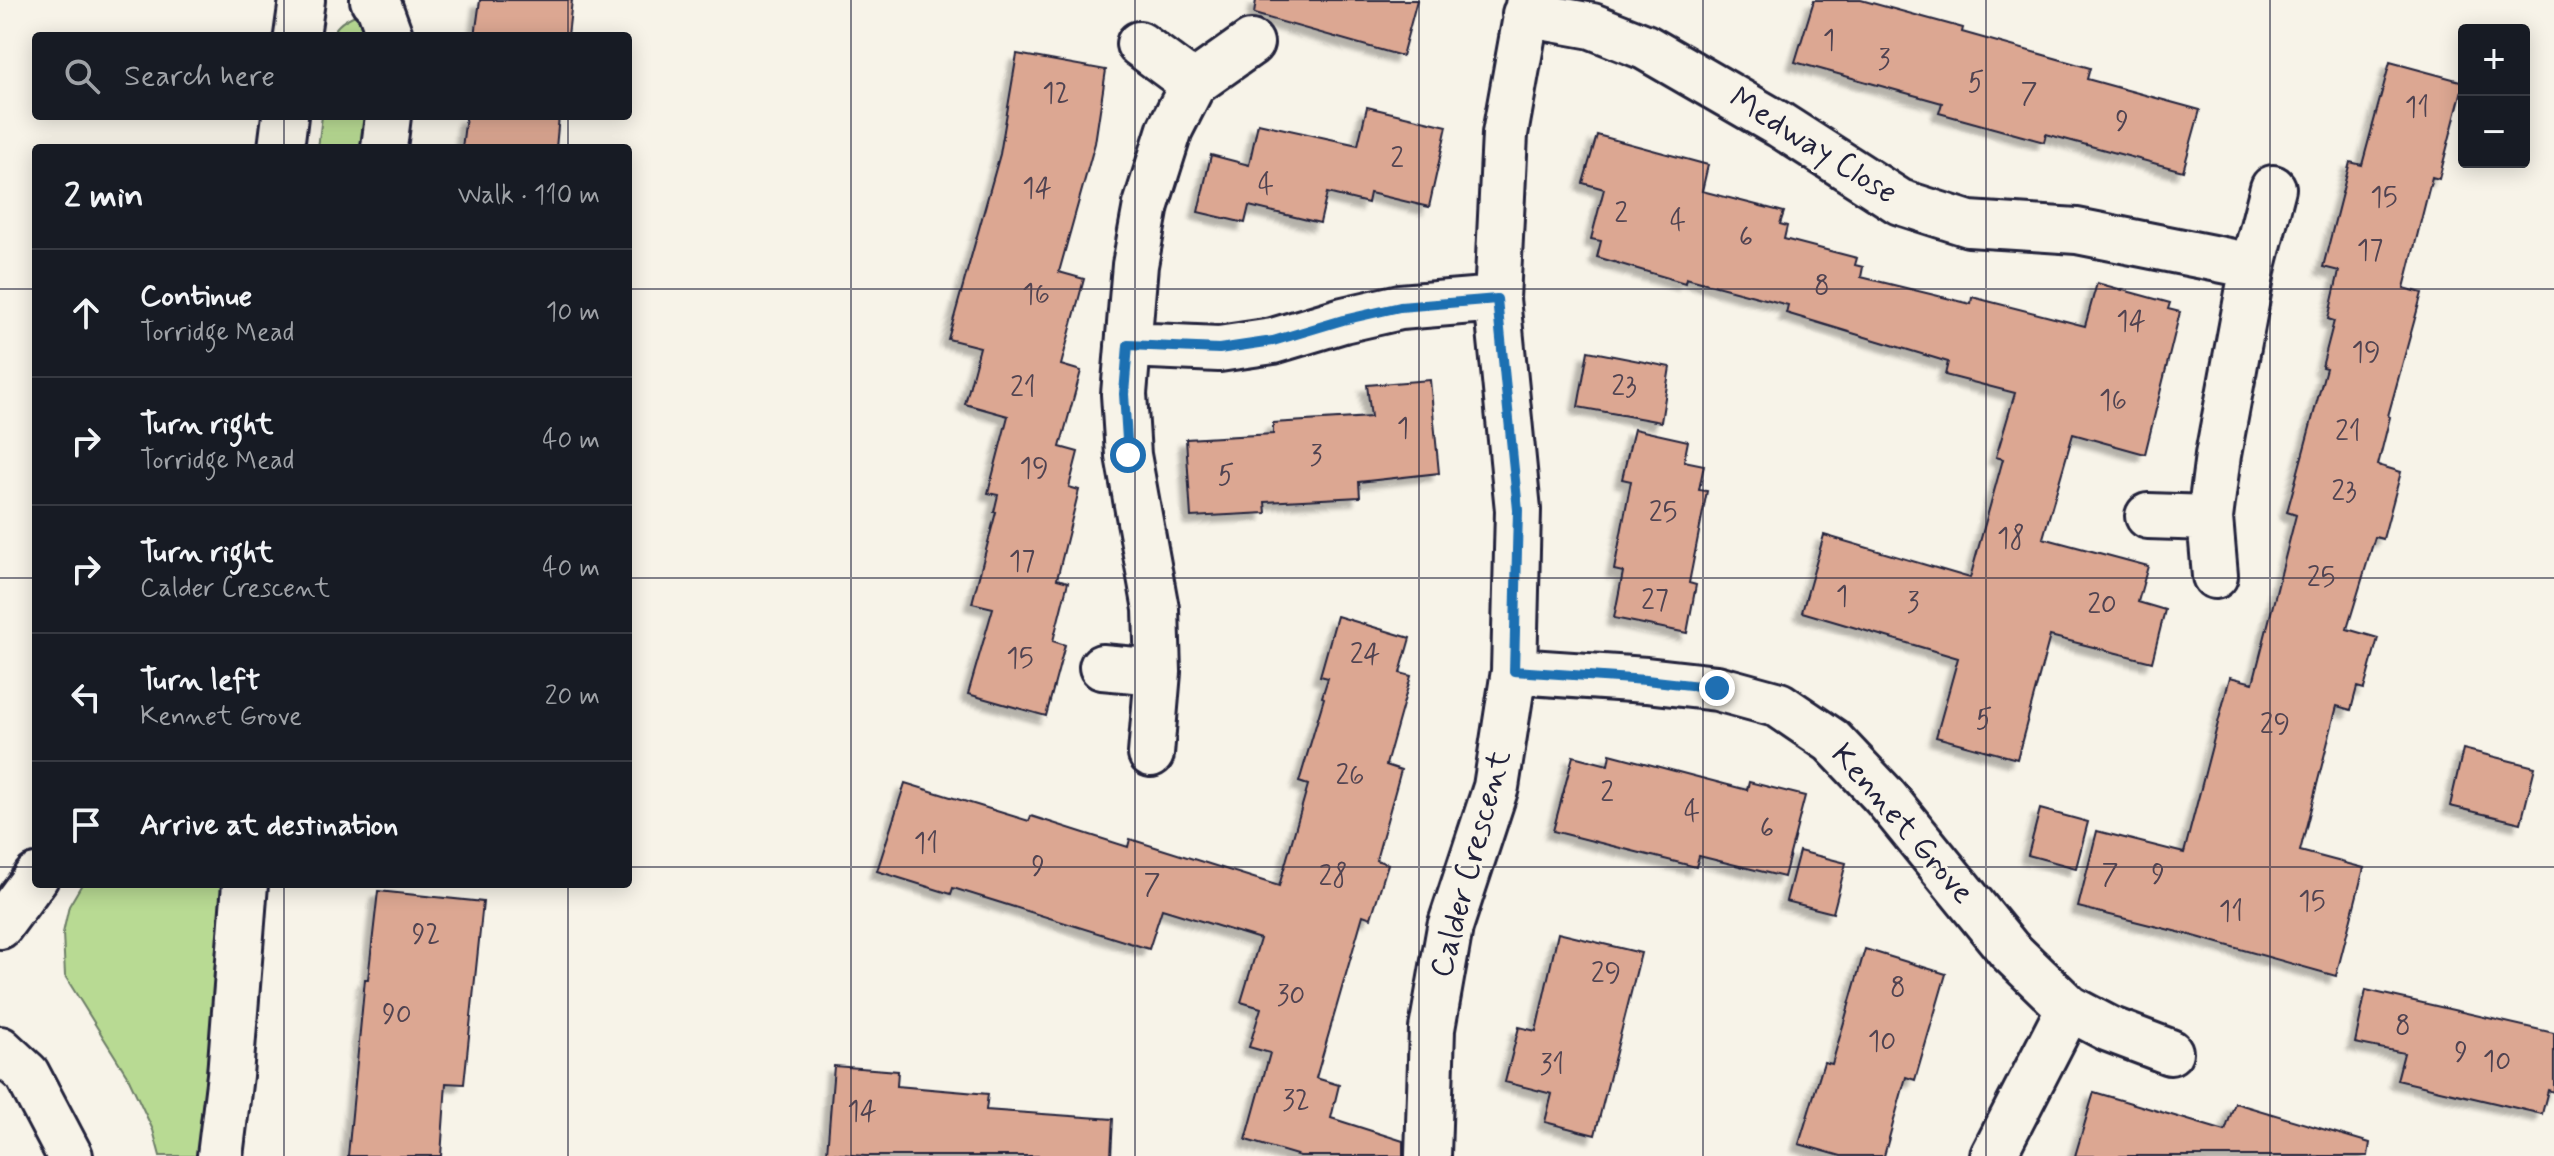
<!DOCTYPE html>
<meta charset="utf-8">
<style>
body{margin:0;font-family:Mynerve,sans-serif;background:#20242c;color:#f1f3f6}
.controls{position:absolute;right:24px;top:24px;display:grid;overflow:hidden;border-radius:8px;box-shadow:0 4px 20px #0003}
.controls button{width:72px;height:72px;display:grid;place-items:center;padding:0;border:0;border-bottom:2px solid #363941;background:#171b24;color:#f1f3f6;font:40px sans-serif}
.stop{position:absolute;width:24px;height:24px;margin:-18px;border:6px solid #1f6fb2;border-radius:50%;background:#fff}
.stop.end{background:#1f6fb2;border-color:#fff;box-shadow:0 2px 8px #0008}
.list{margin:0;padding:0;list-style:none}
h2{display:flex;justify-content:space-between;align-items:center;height:104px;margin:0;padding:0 32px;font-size:34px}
h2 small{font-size:26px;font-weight:400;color:#9ea1a6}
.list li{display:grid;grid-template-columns:52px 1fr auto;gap:24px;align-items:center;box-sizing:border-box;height:128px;padding:0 32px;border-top:2px solid #363941}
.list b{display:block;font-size:30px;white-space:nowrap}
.list p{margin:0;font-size:26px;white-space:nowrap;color:#9ea1a6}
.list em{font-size:26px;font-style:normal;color:#9ea1a6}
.icon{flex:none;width:44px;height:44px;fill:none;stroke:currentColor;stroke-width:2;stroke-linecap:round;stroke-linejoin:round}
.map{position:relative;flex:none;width:2554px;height:1156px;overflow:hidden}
.search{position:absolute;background:#171b24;box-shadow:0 4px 20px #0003;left:32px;top:32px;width:600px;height:88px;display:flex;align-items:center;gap:20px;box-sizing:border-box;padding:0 28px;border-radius:8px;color:#9ea1a6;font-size:30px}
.panel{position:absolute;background:#171b24;box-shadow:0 4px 20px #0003;left:32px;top:144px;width:600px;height:744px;border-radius:8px}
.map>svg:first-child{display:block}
</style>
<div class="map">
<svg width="2554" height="1156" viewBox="0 0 2554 1156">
<defs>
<filter id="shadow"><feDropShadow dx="-7" dy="7" stdDeviation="2" flood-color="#0004"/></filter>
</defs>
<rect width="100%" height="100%" fill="#f7f3e8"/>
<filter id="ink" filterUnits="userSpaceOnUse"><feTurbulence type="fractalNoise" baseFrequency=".0125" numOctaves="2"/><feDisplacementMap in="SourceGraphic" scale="16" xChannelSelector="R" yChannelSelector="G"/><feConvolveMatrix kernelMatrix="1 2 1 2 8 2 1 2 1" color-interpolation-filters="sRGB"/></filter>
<g filter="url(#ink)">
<path fill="#b8da93" stroke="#6d7e67" stroke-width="2" d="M 355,15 L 363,17 L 379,36 L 333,36 C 334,26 346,19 355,15 Z
M 322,116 L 369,116 L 365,148 L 318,148 Z
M 82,884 L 225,884 L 198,1156 L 160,1156 L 153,1130 L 128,1077 L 65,976 L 63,933 L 69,906 Z"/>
<path fill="#dca792" stroke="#22223b" stroke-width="2" filter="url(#shadow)" d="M 480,0 L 572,0 L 568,36 L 475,36 Z
M 1256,0 L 1417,0 L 1402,56 L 1254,14 Z
M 1814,0 L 1861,0 L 1963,28 L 1962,32 L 2090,68 L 2087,79 L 2200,110 L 2183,171 L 2046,134 L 2044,142 L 1939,113 L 1942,103 L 1795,62 Z
M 1017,54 L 1106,70 L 1095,143 L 1059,272 L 1084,279 L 1061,365 L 1081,371 L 1060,447 L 1078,452 L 1069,487 L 1079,490 L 1057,579 L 1068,582 L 1053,641 L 1065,645 L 1046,716 L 968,694 L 993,608 L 972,603 L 996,512 L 994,512 L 998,495 L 988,493 L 1008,416 L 965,404 L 980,347 L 948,339 L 1000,154 Z
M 2390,62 L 2464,82 L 2439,179 L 2432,177 L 2404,288 L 2422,293 L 2388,416 L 2390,417 L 2378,465 L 2401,472 L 2383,539 L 2375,537 L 2347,629 L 2378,638 L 2364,689 L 2357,687 L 2351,710 L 2337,706 L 2300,851 L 2364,868 L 2336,976 L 2190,935 L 2078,907 L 2097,831 L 2184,853 L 2230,677 L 2253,683 L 2296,515 L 2287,512 L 2326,368 L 2322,367 L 2334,321 L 2328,319 L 2339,271 L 2323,267 L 2350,162 L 2362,165 Z
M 1367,107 L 1447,126 L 1429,207 L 1370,193 L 1368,203 L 1327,193 L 1320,223 L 1249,206 L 1245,223 L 1198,212 L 1211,155 L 1249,165 L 1258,123 L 1358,145 Z
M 466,116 L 559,116 L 556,148 L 462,148 Z
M 1597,135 L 1708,165 L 1702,191 L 1784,212 L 1780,224 L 1787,226 L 1784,239 L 1857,258 L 1855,265 L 1863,267 L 1861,277 L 1971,304 L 1972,297 L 2085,326 L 2097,283 L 2170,303 L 2168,309 L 2180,312 L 2145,454 L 2073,434 L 2043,538 L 2148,566 L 2138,602 L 2165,610 L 2152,662 L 2050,636 L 2017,759 L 1936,737 L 1958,658 L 1802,612 L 1824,535 L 1970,578 L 2003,459 L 1996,457 L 2015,393 L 1945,375 L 1948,362 L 1786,313 L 1788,305 L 1686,278 L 1685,283 L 1597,257 L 1601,241 L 1591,239 L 1604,189 L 1583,183 Z
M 1588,351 L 1670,367 L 1661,422 L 1578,407 Z
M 1430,380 L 1439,473 L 1359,482 L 1360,497 L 1265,502 L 1266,513 L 1191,517 L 1186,439 L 1273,434 L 1273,423 L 1371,417 L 1367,385 Z
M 1634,429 L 1688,441 L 1684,461 L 1704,465 L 1699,490 L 1707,491 L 1689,583 L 1696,585 L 1687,633 L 1614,618 L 1623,572 L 1614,570 L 1631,481 L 1622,479 Z
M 1337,616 L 1410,638 L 1400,673 L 1411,676 L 1386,765 L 1401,770 L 1376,860 L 1388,864 L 1371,918 L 1363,915 L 1316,1078 L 1339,1085 L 1331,1118 L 1403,1141 L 1403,1156 L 1300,1156 L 1246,1140 L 1270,1053 L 1249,1047 L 1261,1008 L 1241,1002 L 1260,939 L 1162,909 L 1149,949 L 953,888 L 951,894 L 877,871 L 905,783 L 1029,821 L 1031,816 L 1128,847 L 1130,839 L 1279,886 L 1308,785 L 1299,782 L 1324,698 L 1322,697 L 1328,678 L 1320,676 Z
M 2463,749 L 2535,767 L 2521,823 L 2450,806 Z
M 1610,754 L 1747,790 L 1749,782 L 1805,796 L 1784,877 L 1699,856 L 1696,867 L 1553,831 L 1573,756 L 1608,765 Z
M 2040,809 L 2088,822 L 2076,868 L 2028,855 Z
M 1799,851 L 1846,863 L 1833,913 L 1786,901 Z
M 378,891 L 483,902 L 464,1084 L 446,1083 L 441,1156 L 348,1156 L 365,979 L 368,979 Z
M 1558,933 L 1641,953 L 1595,1135 L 1545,1122 L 1552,1094 L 1505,1082 L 1519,1027 L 1536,1031 Z
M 1865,949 L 1946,974 L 1915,1080 L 1906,1077 L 1884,1156 L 1841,1156 L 1799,1144 L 1824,1062 L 1832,1064 Z
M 2366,990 L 2554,1033 L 2554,1092 L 2548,1090 L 2542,1114 L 2397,1080 L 2404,1053 L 2355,1043 Z
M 834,1066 L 898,1071 L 897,1086 L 988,1094 L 986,1110 L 1113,1119 L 1111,1156 L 865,1156 L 827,1153 Z
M 2094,1092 L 2225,1131 L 2235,1103 L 2370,1143 L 2368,1156 L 2075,1156 Z"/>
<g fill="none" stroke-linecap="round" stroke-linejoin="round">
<defs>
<path id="minor" d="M 373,0 L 378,3 L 390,36
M 1525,14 L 1592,26 L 1645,47 L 1780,125 L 1900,202 L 1969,224 L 2077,231 L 2253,266
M 297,36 L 302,0
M 1139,44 L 1193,84
M 281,148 L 285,116
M 384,148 L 388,116
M 1128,345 L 1219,349 L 1273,341 L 1343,320 L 1400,307 L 1497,299
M 2148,516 L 2210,518
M 2215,576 L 2210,518 L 2218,455 L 2253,266 L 2273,188
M 1102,667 L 1158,672
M 1514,671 L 1646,680 L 1717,688 L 1779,705 L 1832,741 L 1884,796 L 2009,950 L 2069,1008 L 2109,1029 L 2170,1052
M 1151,754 L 1158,672 L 1156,609 L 1128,455 L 1124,394 L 1135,265 L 1146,205 L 1170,129 L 1193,84 L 1251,43
M 0,926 L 36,877
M 0,1049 L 27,1074 L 70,1156
M 220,1156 L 230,1075 L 245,884
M 1428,1156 L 1432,1029 L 1450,927 L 1496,787 L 1514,671 L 1518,510 L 1497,299 L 1505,134 L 1529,0
M 1993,1156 L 2069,1008"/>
</defs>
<use href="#minor" stroke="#22223b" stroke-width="50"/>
<use href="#minor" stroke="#f7f3e8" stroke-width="44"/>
</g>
</g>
<g fill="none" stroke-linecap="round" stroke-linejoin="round" filter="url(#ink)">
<path stroke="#1f6fb2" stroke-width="10" d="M 1128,455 L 1124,394 L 1128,345 L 1219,349 L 1273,341 L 1343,320 L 1400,307 L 1497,299 L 1518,510 L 1514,671 L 1646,680 L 1717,688"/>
</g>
<path fill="none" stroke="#22223b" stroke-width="2" stroke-opacity="0.55" d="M 284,0 L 284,36M 568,0 L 568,36M 851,0 L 851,1156M 1135,0 L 1135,1156M 1419,0 L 1419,1156M 1703,0 L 1703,1156M 1986,0 L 1986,1156M 2270,0 L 2270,1156M 284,116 L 284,148M 568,116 L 568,148M 0,289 L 36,289M 628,289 L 2554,289M 0,578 L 36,578M 628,578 L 2554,578M 0,867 L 36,867M 628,867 L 2554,867M 284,884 L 284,1156M 568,884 L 568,1156"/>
<g text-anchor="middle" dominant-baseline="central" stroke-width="6" stroke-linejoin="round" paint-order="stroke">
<g font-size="28" fill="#504351">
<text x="1829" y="41">1</text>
<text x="1884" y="60">3</text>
<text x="1976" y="83">5</text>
<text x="1056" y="94">12</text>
<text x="2029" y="94">7</text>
<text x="2417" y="108">11</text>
<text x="2122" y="122">9</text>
<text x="1397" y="159">2</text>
<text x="1266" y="185">4</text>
<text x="1037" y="189">14</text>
<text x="2384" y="198">15</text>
<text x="1621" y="214">2</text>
<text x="1678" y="221">4</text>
<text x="1746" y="238">6</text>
<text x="2370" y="251">17</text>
<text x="1822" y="286">8</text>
<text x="1036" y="295">16</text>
<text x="2131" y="322">14</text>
<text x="2366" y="353">19</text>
<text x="1624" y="387">23</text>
<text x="1023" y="388">21</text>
<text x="2113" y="401">16</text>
<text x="1403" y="429">1</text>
<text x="2348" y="432">21</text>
<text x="1316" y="456">3</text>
<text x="1034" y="469">19</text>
<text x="1226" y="476">5</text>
<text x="2344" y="492">23</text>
<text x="1663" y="513">25</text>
<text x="2011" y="539">18</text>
<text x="1022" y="562">17</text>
<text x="2321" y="578">25</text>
<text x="1842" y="597">1</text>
<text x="1655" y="601">27</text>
<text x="1913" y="603">3</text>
<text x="2102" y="605">20</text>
<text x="1365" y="655">24</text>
<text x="1020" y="659">15</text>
<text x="1984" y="720">5</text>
<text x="2275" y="725">29</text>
<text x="1350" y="776">26</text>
<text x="1607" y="793">2</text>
<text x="1692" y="812">4</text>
<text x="1767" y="829">6</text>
<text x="926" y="844">11</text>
<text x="1038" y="867">9</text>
<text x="2110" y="875">7</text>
<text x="2158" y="875">9</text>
<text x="1333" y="877">28</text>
<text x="1152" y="885">7</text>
<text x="2312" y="902">15</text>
<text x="2231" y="912">11</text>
<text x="426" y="935">92</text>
<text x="1606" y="974">29</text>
<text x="1898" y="988">8</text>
<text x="1291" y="996">30</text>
<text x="397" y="1015">90</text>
<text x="2403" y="1026">8</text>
<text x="1882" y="1042">10</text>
<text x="2461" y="1053">9</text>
<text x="2497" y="1062">10</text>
<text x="1552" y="1065">31</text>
<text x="1296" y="1101">32</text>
<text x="862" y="1112">14</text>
</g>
<g font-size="32" fill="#22223b" stroke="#f7f3e8">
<text transform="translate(1813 146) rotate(32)">Medway Close</text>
<text transform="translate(1902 824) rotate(49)">Kennet Grove</text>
<text transform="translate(1471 864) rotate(-75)">Calder Crescent</text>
</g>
</g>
</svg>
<div class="controls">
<button>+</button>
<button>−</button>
</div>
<div class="stop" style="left:1128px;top:455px"></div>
<div class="stop end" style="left:1717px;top:688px"></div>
<div class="search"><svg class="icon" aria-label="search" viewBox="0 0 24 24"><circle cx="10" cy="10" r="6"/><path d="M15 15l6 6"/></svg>Search here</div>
<section class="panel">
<h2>2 min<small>Walk · 110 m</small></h2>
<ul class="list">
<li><svg class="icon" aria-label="ahead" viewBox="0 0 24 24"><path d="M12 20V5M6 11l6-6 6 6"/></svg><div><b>Continue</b><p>Torridge Mead</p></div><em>10 m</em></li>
<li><svg class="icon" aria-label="right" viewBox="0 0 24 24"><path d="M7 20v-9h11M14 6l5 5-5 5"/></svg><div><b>Turn right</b><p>Torridge Mead</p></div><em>40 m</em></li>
<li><svg class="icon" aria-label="right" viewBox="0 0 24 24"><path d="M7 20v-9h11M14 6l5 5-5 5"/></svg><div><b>Turn right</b><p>Calder Crescent</p></div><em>40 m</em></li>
<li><svg class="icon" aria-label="left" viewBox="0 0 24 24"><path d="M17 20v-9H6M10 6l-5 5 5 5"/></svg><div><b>Turn left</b><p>Kennet Grove</p></div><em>20 m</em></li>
<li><svg class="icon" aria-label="arrive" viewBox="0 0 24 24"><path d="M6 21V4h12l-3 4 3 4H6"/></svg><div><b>Arrive at destination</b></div></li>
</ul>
</section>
</div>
